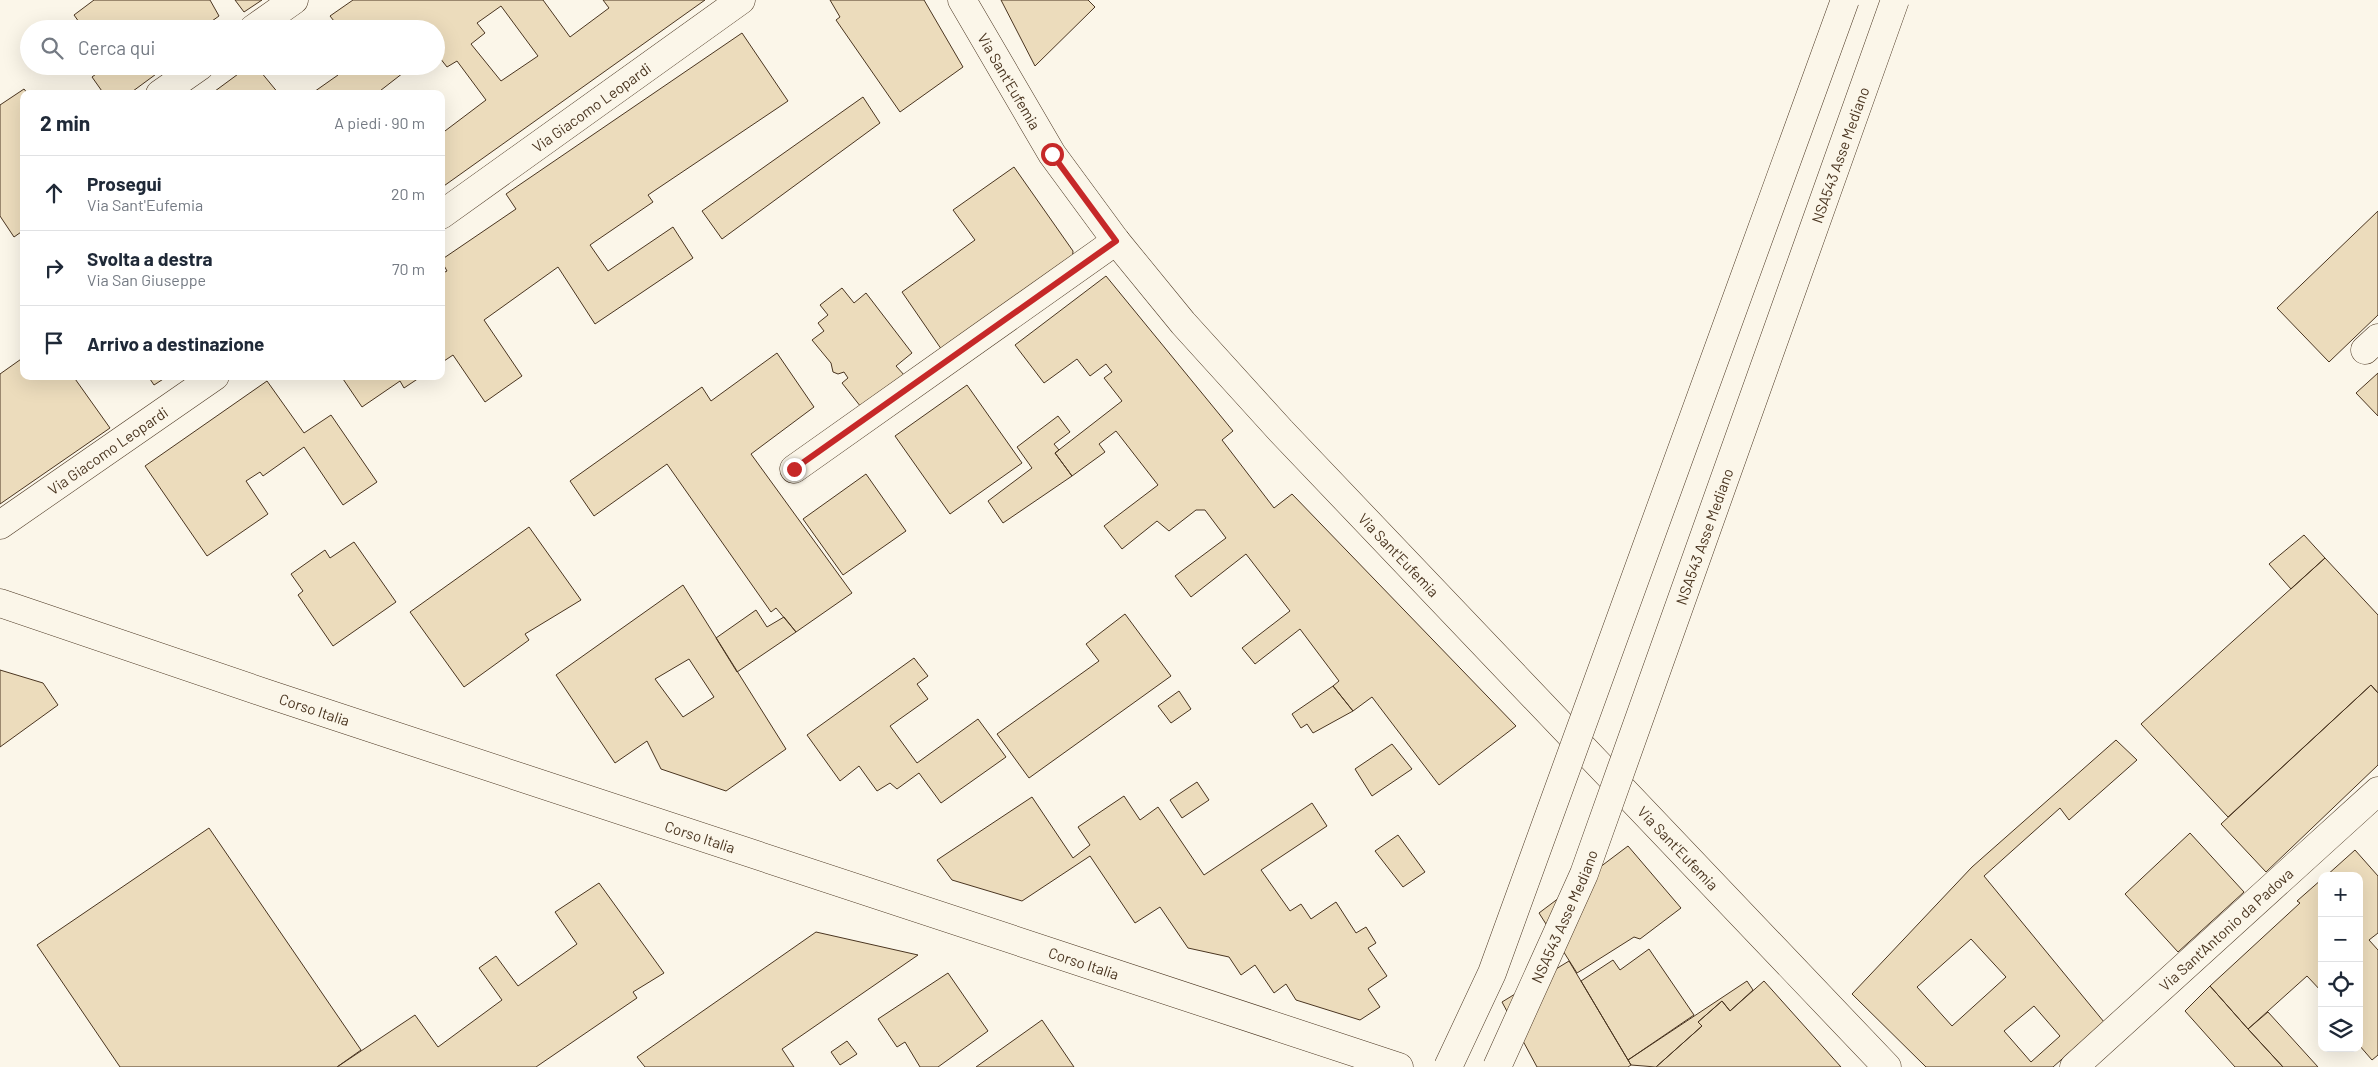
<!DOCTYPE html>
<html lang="it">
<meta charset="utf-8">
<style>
body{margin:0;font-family:Barlow,sans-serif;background:#f2f2f3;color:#1f2937}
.controls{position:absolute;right:15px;bottom:15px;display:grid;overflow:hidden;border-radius:10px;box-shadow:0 5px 20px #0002}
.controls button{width:45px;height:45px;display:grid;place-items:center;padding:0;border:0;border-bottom:1px solid #e0e1e3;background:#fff;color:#1f2937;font:25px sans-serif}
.stop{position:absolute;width:15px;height:15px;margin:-11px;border:4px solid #c62828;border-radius:50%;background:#fff}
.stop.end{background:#c62828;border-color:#fff;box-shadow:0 1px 5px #0008}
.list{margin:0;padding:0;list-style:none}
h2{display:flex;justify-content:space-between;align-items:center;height:65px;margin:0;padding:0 20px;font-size:21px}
h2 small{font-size:16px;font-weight:400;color:#747a83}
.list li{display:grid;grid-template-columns:32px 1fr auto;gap:15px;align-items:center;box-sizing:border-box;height:75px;padding:0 20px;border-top:1px solid #e0e1e3}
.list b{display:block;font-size:19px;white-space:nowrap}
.list p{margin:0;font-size:16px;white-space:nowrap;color:#747a83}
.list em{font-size:16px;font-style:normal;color:#747a83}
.icon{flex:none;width:28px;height:28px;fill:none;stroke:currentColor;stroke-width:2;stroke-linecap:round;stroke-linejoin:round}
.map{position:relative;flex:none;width:2378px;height:1067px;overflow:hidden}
.search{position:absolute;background:#fff;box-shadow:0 5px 20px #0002;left:20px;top:20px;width:425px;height:55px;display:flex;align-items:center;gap:12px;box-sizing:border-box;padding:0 18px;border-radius:28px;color:#747a83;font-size:19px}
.panel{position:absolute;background:#fff;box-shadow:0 5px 20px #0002;left:20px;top:90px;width:425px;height:290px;border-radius:10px}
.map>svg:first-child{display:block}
</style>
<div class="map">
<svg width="2378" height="1067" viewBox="0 0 2378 1067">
<rect width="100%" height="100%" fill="#fbf6e9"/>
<path fill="#ecdcbc" stroke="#4a3520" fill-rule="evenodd" d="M 94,0 L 210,0 L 219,16 L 205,26 L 205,29 L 84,29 L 74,15 Z
M 235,0 L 262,0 L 244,12 Z
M 353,0 L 543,0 L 570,37 L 609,8 L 603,0 L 705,0 L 441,188 L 441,134 L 486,100 L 457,61 L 447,67 L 436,53 L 436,29 L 327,29 L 325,26 L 334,21 L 330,16 ZM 501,6 L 538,56 L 501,81 L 471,44 L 485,33 L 477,23 Z
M 830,0 L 924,0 L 963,67 L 900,112 L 836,20 L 840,17 Z
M 1001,0 L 1088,0 L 1095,7 L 1035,66 Z
M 742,33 L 788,101 L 648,195 L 653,202 L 590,245 L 608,271 L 673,227 L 693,258 L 595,324 L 558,267 L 484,320 L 522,376 L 485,402 L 453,355 L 441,363 L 441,274 L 447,271 L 441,260 L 516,209 L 506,194 Z
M 107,66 L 167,66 L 129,94 L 104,94 L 92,77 Z
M 249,66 L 256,66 L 279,94 L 211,94 Z
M 331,66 L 412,66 L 376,94 L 311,94 L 338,75 Z
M 24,89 L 28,94 L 24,94 L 24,230 L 14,237 L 0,216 L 0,105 Z
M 863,97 L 880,123 L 722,239 L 702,211 Z
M 1014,167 L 1073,251 L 1072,263 L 944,353 L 902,292 L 975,240 L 953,210 Z
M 2378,211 L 2378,315 L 2329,362 L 2277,308 Z
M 1106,276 L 1233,431 L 1222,440 L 1274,508 L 1292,494 L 1516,726 L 1439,785 L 1372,697 L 1353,711 L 1333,686 L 1339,681 L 1300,629 L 1255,664 L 1242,648 L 1290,611 L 1246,554 L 1191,597 L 1175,576 L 1226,538 L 1205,510 L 1196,510 L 1169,531 L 1157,521 L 1122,549 L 1104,526 L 1158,485 L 1116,431 L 1099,444 L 1105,452 L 1072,476 L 1055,453 L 1122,401 L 1104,378 L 1112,372 L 1106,364 L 1090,376 L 1077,359 L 1044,383 L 1015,345 Z
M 842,288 L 854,303 L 866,293 L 912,353 L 896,366 L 905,376 L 861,407 L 842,383 L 848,378 L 844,372 L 838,374 L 833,372 L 831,363 L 812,340 L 824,331 L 818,323 L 828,315 L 820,305 Z
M 777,353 L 814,407 L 751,454 L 852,593 L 796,632 L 776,608 L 771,612 L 667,464 L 594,516 L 570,481 L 702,387 L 711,401 Z
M 24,357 L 24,376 L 73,376 L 110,428 L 0,504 L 0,374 Z
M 2378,373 L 2378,416 L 2356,393 Z
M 148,376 L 168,376 L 154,385 Z
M 341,376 L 422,376 L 404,388 L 400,381 L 362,407 Z
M 267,381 L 304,433 L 331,415 L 377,482 L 343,505 L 304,447 L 263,476 L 260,472 L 246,481 L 268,514 L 207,556 L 145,466 Z
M 967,385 L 1022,463 L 950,514 L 895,436 Z
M 1058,416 L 1070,432 L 1054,444 L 1059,450 L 1055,453 L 1072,476 L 1003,523 L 988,501 L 1032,468 L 1017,447 Z
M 866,474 L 906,531 L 843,575 L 803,519 Z
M 529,527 L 581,600 L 525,634 L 529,640 L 464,687 L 410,612 Z
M 2304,535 L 2325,558 L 2291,589 L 2269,564 Z
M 354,542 L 396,602 L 333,646 L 298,595 L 303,591 L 291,574 L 325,550 L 330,558 Z
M 2325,558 L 2378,615 L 2378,693 L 2371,685 L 2228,817 L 2141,724 Z
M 683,585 L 786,749 L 726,791 L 661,769 L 647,741 L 615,763 L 556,675 ZM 689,659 L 714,697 L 683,717 L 655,679 Z
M 756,610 L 767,627 L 784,617 L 796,632 L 737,672 L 716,638 Z
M 1125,614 L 1171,676 L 1029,778 L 997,734 L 1099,661 L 1086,644 Z
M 914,658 L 928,676 L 917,684 L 928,699 L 890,726 L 917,763 L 978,719 L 1006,757 L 941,803 L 919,773 L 897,789 L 890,783 L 877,791 L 859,766 L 840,781 L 807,735 Z
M 0,670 L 43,683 L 58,705 L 0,747 Z
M 2371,685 L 2378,693 L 2378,765 L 2266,872 L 2221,824 Z
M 1333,686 L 1353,711 L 1313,733 L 1307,724 L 1301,728 L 1292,714 Z
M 1179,691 L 1191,709 L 1171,723 L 1158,706 Z
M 2116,740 L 2137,760 L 2069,820 L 2060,808 L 1984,876 L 2104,1022 L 2053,1067 L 1926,1067 L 1852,994 L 1972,867 ZM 1971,939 L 2006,977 L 1952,1026 L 1917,987 ZM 2034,1006 L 2060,1036 L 2031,1062 L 2004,1031 Z
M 1392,744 L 1412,769 L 1372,796 L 1355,769 Z
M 1197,782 L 1209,800 L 1182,818 L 1170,800 Z
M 1124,796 L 1140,820 L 1158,807 L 1204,875 L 1312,803 L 1327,826 L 1261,870 L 1290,911 L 1301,904 L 1311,919 L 1336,902 L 1356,933 L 1366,927 L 1376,943 L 1368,948 L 1387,976 L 1368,989 L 1380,1007 L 1360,1020 L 1296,1000 L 1286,984 L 1274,993 L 1255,965 L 1241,975 L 1229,957 L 1188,948 L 1160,907 L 1135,923 L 1090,856 L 1022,901 L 952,880 L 937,860 L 1032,797 L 1073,858 L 1090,845 L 1078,827 Z
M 209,828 L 361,1050 L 337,1067 L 120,1067 L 37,945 Z
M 2190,833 L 2244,892 L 2178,952 L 2125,894 Z
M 1398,835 L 1425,872 L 1403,887 L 1375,851 Z
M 1628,846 L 1681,908 L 1640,939 L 1634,937 L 1577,973 L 1539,913 Z
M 2355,850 L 2378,876 L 2378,933 L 2369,940 L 2378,950 L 2378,1055 L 2372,1060 L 2359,1045 L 2359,876 L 2326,876 Z
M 2322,879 L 2322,992 L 2307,976 L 2248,1029 L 2210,986 L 2300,903 L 2297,901 Z
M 599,883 L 664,973 L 633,992 L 637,998 L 536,1067 L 337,1067 L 415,1015 L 438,1047 L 502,1000 L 479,968 L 496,956 L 518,986 L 577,944 L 555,912 Z
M 816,932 L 918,955 L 782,1049 L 794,1067 L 645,1067 L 637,1057 Z
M 1649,949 L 1694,1015 L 1628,1060 L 1581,981 L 1613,960 L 1620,970 Z
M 1569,961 L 1631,1065 L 1628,1067 L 1537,1067 L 1502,1002 Z
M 948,973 L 988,1031 L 938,1067 L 920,1067 L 905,1042 L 897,1047 L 878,1019 Z
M 1747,981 L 1753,990 L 1730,1011 L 1722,1001 L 1698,1022 L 1702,1026 L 1656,1067 L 1631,1065 L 1628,1060 Z
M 1764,981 L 1841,1067 L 1656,1067 L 1702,1026 L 1698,1022 L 1722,1001 L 1730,1011 Z
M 2210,986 L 2248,1029 L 2283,1067 L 2235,1067 L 2185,1011 Z
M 2268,1012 L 2318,1067 L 2283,1067 L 2248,1029 Z
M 1042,1020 L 1074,1067 L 976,1067 Z
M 847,1041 L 857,1054 L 840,1065 L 831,1052 Z"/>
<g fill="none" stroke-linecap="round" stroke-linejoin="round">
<defs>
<g id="street">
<path d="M 253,29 L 294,0"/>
<path d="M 160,94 L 200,66"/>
<path id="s1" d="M 441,215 L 741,0"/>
<path d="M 2365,350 L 2378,338"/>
<path d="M 794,469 L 1116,241"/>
<path id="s2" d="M 0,525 L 215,376"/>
<path id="s3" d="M 2074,1067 L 2378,791"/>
</g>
<g id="secondary">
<path id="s4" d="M 962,0 L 1052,154 L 1116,241 L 1183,323 L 1281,431 L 1887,1067"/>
<path id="s5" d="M 0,603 L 271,695 L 1399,1067"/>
</g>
</defs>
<use href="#street" stroke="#4a3520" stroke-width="29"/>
<use href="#secondary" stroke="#4a3520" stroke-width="29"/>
<use href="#street" stroke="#fbf6e9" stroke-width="28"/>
<use href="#secondary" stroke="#fbf6e9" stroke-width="28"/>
<defs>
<g id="highway-bridge">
<path d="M 1448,1067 L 1492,973 L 1845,0"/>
<path id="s6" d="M 1497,1067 L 1584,874 L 1895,0"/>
</g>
</defs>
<use href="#highway-bridge" stroke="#4a3520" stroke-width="29" stroke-linecap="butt"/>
<use href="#highway-bridge" stroke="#fbf6e9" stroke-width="28"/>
</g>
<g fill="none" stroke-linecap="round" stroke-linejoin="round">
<path stroke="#c62828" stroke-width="6" d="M 794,469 L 1116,241 L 1052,154"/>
</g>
<g text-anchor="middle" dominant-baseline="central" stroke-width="4" stroke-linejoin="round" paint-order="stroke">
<g font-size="15" fill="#4a3520" stroke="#fbf6e9">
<text stroke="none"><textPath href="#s4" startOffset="94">Via Sant'Eufemia</textPath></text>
<text stroke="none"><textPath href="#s1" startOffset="185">Via Giacomo Leopardi</textPath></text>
<text stroke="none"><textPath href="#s6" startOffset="975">NSA543 Asse Mediano</textPath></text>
<text stroke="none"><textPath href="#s2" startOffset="131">Via Giacomo Leopardi</textPath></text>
<text stroke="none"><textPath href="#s6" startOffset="570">NSA543 Asse Mediano</textPath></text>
<text stroke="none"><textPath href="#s4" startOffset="709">Via Sant'Eufemia</textPath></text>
<text stroke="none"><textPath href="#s5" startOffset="332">Corso Italia</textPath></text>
<text stroke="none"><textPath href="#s5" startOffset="738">Corso Italia</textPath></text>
<text stroke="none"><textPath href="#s4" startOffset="1114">Via Sant'Eufemia</textPath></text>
<text stroke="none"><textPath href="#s6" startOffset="165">NSA543 Asse Mediano</textPath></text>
<text stroke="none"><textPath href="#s3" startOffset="205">Via Sant'Antonio da Padova</textPath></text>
<text stroke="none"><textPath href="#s5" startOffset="1142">Corso Italia</textPath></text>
</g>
</g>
</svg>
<div class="controls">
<button>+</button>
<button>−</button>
<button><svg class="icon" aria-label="locate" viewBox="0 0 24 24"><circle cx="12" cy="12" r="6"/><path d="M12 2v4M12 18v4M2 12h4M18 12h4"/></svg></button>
<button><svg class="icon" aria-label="layers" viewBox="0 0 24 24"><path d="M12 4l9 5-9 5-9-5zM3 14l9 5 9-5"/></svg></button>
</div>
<div class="stop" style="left:1052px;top:154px"></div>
<div class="stop end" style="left:794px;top:469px"></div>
<div class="search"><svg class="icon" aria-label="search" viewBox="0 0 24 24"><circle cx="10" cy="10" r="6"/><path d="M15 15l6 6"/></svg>Cerca qui</div>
<section class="panel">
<h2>2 min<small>A piedi · 90 m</small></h2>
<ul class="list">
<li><svg class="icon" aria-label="ahead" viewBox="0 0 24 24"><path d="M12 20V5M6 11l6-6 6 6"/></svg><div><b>Prosegui</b><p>Via Sant'Eufemia</p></div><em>20 m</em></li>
<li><svg class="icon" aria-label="right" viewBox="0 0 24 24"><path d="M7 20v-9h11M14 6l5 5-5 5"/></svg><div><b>Svolta a destra</b><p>Via San Giuseppe</p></div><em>70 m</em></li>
<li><svg class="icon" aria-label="arrive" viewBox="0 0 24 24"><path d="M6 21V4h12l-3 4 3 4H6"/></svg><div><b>Arrivo a destinazione</b></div></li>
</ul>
</section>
</div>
